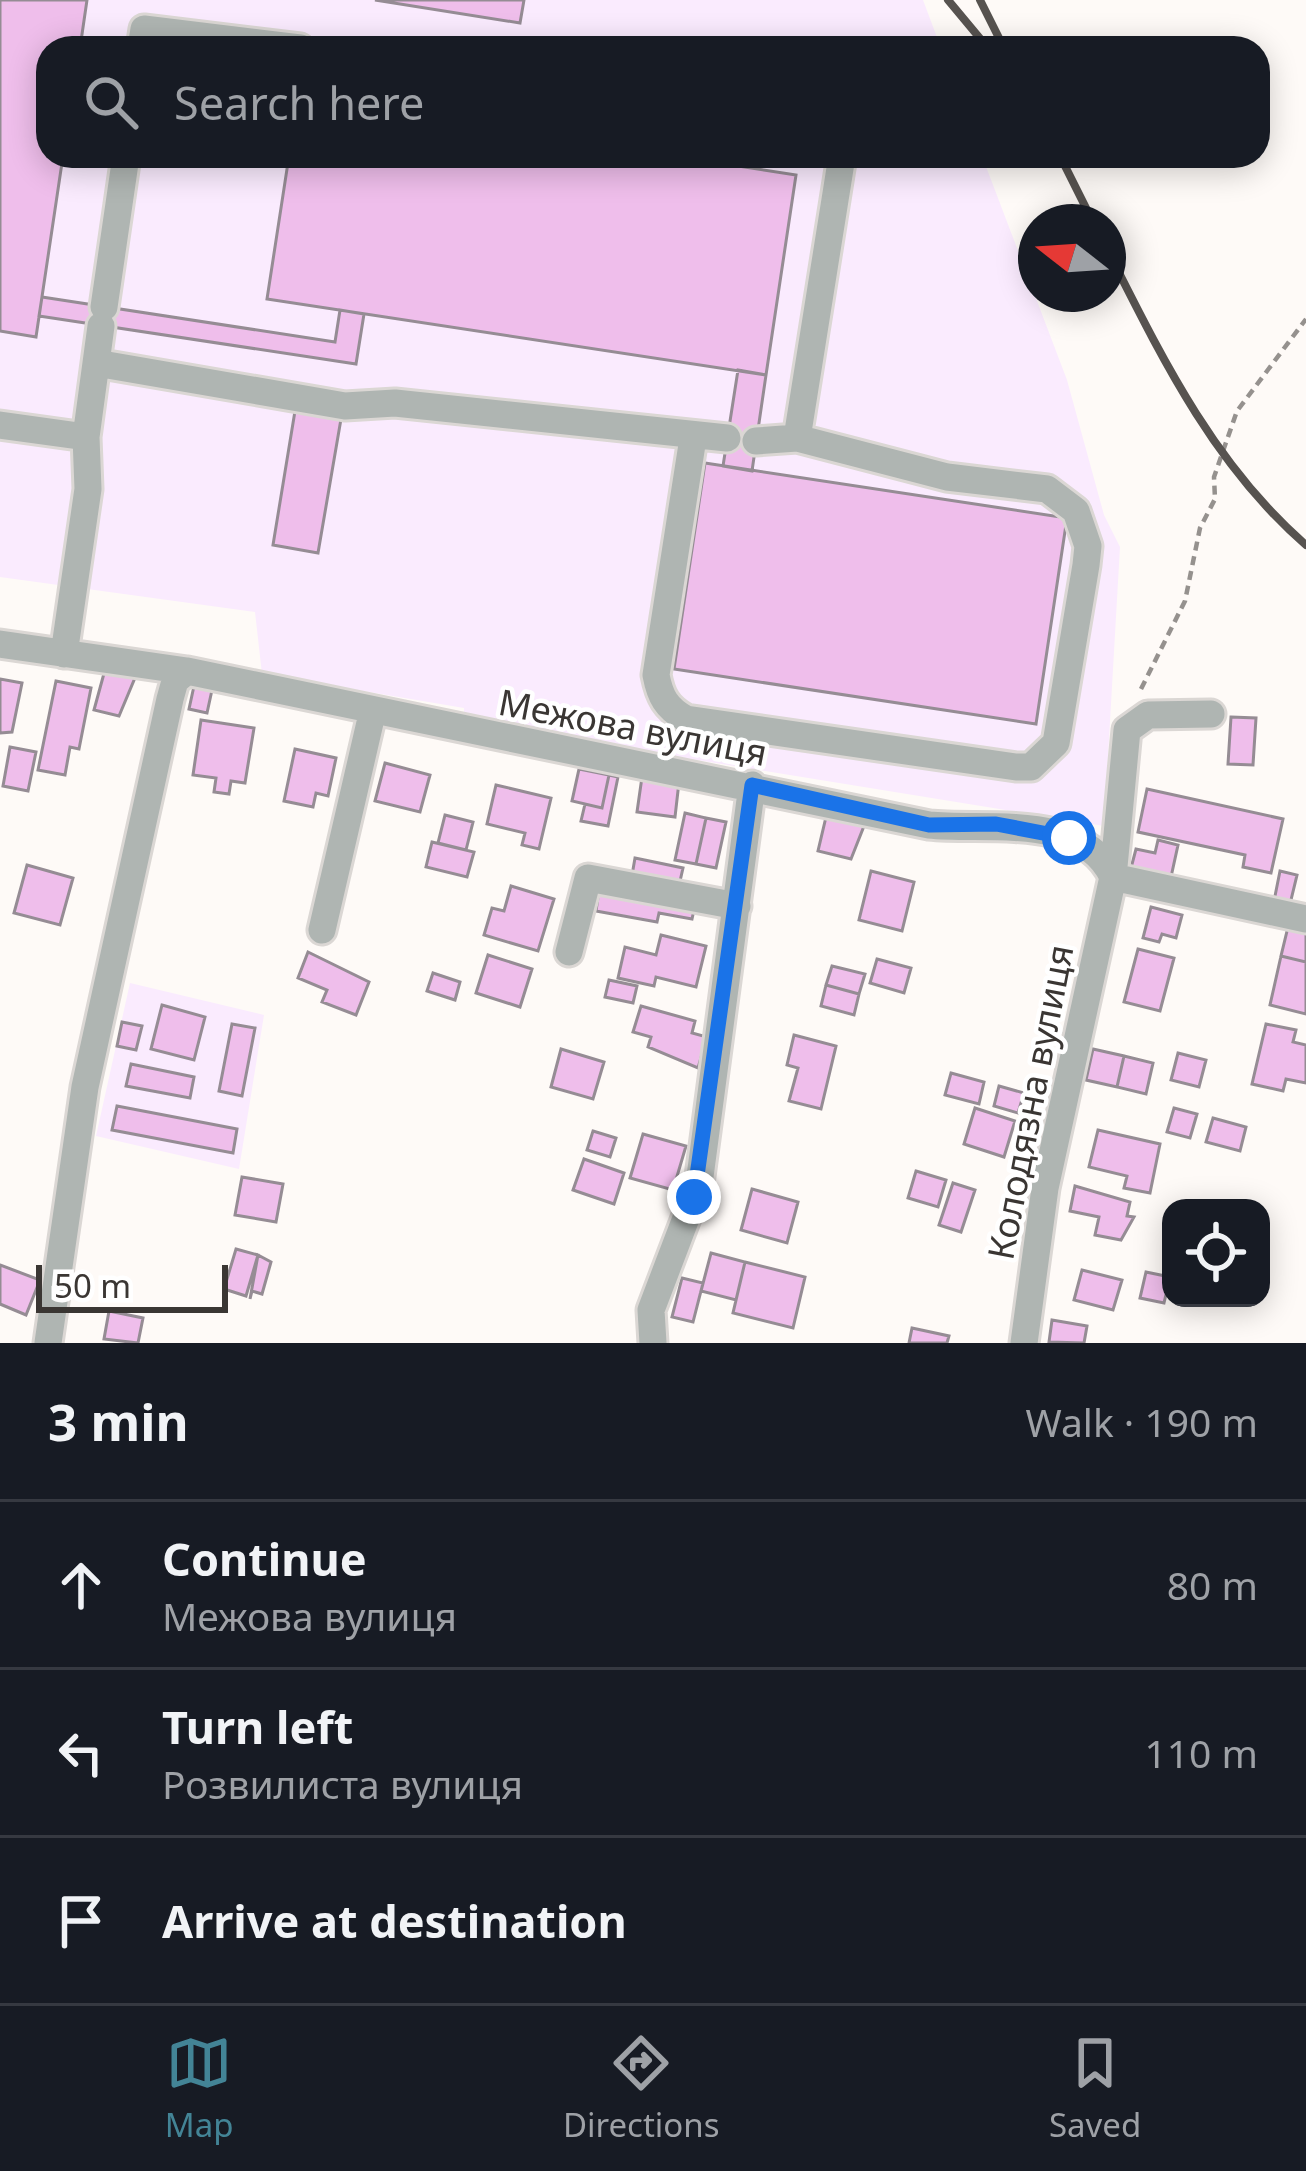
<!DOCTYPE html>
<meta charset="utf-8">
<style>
body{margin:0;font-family:"Noto Sans",sans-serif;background:#20242c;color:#f1f3f6}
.controls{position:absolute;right:36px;bottom:36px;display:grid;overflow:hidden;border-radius:24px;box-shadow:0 6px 30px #0003}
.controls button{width:108px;height:108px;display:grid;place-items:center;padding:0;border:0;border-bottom:3px solid #363941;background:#171b24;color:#f1f3f6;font:60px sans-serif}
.compass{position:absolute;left:1018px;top:204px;width:108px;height:108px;border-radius:50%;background:#171b24;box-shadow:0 6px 30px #0003;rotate:287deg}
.scale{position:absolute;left:36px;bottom:30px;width:192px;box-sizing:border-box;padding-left:12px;border:6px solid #3a3633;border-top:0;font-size:33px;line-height:42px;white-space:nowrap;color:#3a3633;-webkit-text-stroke:9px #fff;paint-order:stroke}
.stop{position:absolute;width:36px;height:36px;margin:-27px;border:9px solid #1a73e8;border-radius:50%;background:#fff}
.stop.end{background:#1a73e8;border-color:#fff;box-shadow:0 3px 12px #0008}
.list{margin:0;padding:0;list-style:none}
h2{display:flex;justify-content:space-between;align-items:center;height:156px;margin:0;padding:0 48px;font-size:51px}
h2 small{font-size:39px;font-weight:400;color:#9ea1a6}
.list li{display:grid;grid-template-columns:78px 1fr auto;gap:36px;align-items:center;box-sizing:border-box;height:168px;padding:0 48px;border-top:3px solid #363941}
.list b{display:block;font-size:45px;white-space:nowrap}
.list p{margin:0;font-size:39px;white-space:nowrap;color:#9ea1a6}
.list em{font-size:39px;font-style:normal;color:#9ea1a6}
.icon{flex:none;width:66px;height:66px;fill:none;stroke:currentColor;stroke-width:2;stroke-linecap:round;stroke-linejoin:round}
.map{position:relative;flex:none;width:1306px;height:1343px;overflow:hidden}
.search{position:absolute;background:#171b24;box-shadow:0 6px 30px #0003;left:36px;right:36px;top:36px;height:132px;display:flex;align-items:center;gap:30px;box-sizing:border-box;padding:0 42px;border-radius:36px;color:#9ea1a6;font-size:45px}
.sheet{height:660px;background:#171b24}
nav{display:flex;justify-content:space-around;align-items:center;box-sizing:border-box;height:168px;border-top:3px solid #363941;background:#171b24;font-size:33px;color:#9ea1a6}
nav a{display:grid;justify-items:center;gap:6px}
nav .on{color:#438496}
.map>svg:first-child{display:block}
</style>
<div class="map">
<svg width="1306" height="1343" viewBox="0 0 1306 1343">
<rect width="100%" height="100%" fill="#fefaf7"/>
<path fill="#faebfe" d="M 0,0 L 923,0 L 941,48 L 48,48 L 48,156 L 982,156 L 1067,380 L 1104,515 L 1120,547 L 1104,826 L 586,742 L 464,715 L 464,708 L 262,674 L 255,612 L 0,577 Z
M 130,983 L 264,1015 L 239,1169 L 96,1136 Z"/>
<path fill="#efbeeb" stroke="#958c94" stroke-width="3" d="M 0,0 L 87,0 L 80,48 L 48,48 L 48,156 L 63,156 L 36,337 L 0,331 Z
M 375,0 L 524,0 L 520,23 Z
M 289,156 L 673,156 L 796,175 L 766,375 L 267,299 Z
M 42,297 L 335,342 L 340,310 L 364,314 L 356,364 L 39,316 Z
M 738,370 L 766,375 L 752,471 L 723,466 Z
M 295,411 L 341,419 L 318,553 L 273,545 Z
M 705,463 L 1067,518 L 1036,724 L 674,669 Z
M 106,666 L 137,673 L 119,716 L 94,710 Z
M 0,679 L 22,683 L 12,732 L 0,733 Z
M 56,681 L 91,688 L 79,749 L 70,747 L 65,775 L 38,770 Z
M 194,686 L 212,690 L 207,713 L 189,709 Z
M 1231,717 L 1256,718 L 1253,765 L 1228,764 Z
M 201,720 L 254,728 L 245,783 L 231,781 L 229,794 L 214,792 L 216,778 L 193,775 Z
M 10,747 L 36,752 L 28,791 L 3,786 Z
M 295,749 L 336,758 L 328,796 L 316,793 L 313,807 L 284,801 Z
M 385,763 L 430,775 L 420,812 L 375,801 Z
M 579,769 L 609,775 L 602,808 L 572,801 Z
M 609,775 L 618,777 L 608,826 L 581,821 L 585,804 L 602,808 Z
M 642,777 L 679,782 L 675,817 L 637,812 Z
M 496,785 L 551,798 L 539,849 L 522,845 L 525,833 L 487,824 Z
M 1147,789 L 1283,819 L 1271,873 L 1243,867 L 1245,855 L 1138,832 Z
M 685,813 L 706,818 L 696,864 L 675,860 Z
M 445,815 L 473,822 L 466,850 L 438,843 Z
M 826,817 L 864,826 L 851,859 L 818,851 Z
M 706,818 L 726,822 L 716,868 L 696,864 Z
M 1158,840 L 1178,845 L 1171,877 L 1131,868 L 1136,849 L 1155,853 Z
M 432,842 L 474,852 L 467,877 L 426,867 Z
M 635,858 L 683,868 L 678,890 L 631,881 Z
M 27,865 L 73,878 L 60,925 L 14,913 Z
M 871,871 L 914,882 L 902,931 L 859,920 Z
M 1280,871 L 1297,875 L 1290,904 L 1274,901 Z
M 600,884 L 696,901 L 692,919 L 659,913 L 657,922 L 596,911 Z
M 511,886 L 554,899 L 538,951 L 484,935 L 492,908 L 504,911 Z
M 1151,907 L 1182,915 L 1176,938 L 1162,934 L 1159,942 L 1143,938 Z
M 1288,927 L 1306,931 L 1306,962 L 1281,956 Z
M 661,935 L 706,946 L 696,987 L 656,977 L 654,986 L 618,978 L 625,947 L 656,955 Z
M 1138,949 L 1174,958 L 1160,1011 L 1124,1002 Z
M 308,952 L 369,982 L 356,1015 L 322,1002 L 327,990 L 298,978 Z
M 488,955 L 532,969 L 520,1007 L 476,993 Z
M 1281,956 L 1306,962 L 1306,1014 L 1270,1005 Z
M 877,959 L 911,968 L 904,993 L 870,983 Z
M 832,966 L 865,974 L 859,994 L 826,985 Z
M 433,973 L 460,982 L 455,1000 L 427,991 Z
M 609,980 L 637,986 L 633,1003 L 605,997 Z
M 826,985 L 859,994 L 854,1015 L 821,1006 Z
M 162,1005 L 205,1017 L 194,1060 L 151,1049 Z
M 641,1006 L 695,1021 L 692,1033 L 707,1037 L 698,1068 L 648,1047 L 651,1037 L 633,1032 Z
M 122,1022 L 142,1026 L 136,1050 L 117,1046 Z
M 232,1024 L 255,1028 L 242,1096 L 219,1091 Z
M 1266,1024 L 1296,1030 L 1293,1042 L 1306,1045 L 1306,1083 L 1286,1079 L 1283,1091 L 1252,1084 Z
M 794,1035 L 836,1046 L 821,1109 L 789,1101 L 798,1068 L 787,1065 Z
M 561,1049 L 604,1062 L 593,1099 L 551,1087 Z
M 1093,1049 L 1124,1056 L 1117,1087 L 1086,1080 Z
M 1178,1053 L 1206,1060 L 1199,1087 L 1171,1080 Z
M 1124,1056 L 1153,1063 L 1146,1094 L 1117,1087 Z
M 131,1064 L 194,1077 L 190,1098 L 126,1086 Z
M 951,1073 L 984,1082 L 979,1104 L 945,1095 Z
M 999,1086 L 1024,1093 L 1018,1113 L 994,1106 Z
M 117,1106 L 237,1129 L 233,1153 L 112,1130 Z
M 975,1108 L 1015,1121 L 1004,1157 L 964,1144 Z
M 1174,1108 L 1197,1114 L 1190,1138 L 1167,1132 Z
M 1213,1118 L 1246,1127 L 1240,1151 L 1206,1142 Z
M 1098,1130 L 1160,1144 L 1150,1193 L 1124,1188 L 1127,1176 L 1089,1167 Z
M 593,1131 L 616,1138 L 610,1157 L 587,1150 Z
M 643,1134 L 686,1146 L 673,1190 L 630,1178 Z
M 584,1159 L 624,1173 L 614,1204 L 573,1190 Z
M 916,1171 L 946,1180 L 938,1207 L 908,1198 Z
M 242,1177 L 283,1184 L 276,1222 L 235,1215 Z
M 953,1183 L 975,1190 L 961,1232 L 939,1225 Z
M 1075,1186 L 1130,1202 L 1127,1216 L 1134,1217 L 1121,1240 L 1095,1235 L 1099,1217 L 1070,1211 Z
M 752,1189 L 798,1202 L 787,1243 L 741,1230 Z
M 236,1249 L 258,1255 L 246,1296 L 224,1289 Z
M 711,1253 L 745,1262 L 736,1300 L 701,1291 Z
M 258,1255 L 271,1262 L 262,1294 L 252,1291 L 250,1299 Z
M 745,1262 L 805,1277 L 793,1328 L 733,1313 Z
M 0,1265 L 40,1280 L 26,1315 L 0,1304 Z
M 1082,1270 L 1122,1280 L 1113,1310 L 1074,1300 Z
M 1146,1272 L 1170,1277 L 1164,1303 L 1140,1298 Z
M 682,1278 L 703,1283 L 693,1322 L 672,1317 Z
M 109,1311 L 143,1318 L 138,1343 L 104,1339 Z
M 1052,1320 L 1087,1326 L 1084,1343 L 1049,1342 Z
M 912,1328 L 949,1336 L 947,1343 L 909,1343 Z"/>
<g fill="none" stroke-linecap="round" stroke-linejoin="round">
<defs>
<path id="minor" d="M 141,48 L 144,29 L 300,48
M 104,307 L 126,156
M 96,363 L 101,326
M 0,425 L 86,437 L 88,489 L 64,654
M 86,437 L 96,363 L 345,406 L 395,403 L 727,438
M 693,438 L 656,675 C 660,696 666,708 686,719 L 1016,767 L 1031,767 L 1056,743 L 1086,565 L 1088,546 L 1076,511 L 1047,489 L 947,477 L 797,438 L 756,441
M 797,438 L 842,156
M 0,644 L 187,671 L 929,825 C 987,831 1083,812 1113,877 L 1306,919
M 322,930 L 372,714
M 569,952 L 588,878 L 737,906
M 48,1343 L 85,1087 L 170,699 L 175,681 L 187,671
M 653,1343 L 651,1310 L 699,1184 L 752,785
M 1024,1343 L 1045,1188 L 1113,877 L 1127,730 L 1148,715 L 1211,714"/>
</defs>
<use href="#minor" stroke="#dbd7d4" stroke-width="33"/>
<path stroke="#95918e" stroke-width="4.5" stroke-dasharray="9 6" stroke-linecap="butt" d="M 1141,689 L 1185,601 L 1200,528 L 1215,499 L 1214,477 L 1237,411 L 1306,319"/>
<use href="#minor" stroke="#afb5b2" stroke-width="27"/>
<path stroke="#575350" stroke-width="8" d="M 948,0 L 988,48
M 980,0 L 1004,48
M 1060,156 L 1093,222
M 1108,251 C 1162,358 1214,465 1306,545"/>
</g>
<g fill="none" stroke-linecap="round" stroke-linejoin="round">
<path stroke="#1a73e8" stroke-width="15" d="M 694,1197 L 752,785 L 929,825 L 996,824 L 1069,838"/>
</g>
<g text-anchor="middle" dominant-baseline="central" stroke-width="9" stroke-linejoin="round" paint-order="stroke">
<g font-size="36" fill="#3a3633" stroke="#fff">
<text transform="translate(633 727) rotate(11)">Межова вулиця</text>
<text transform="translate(1030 1102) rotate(-79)">Колодязна вулиця</text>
</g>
</g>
</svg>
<div class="controls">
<button><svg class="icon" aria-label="locate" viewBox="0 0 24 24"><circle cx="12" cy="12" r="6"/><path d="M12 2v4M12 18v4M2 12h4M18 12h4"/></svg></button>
</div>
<svg class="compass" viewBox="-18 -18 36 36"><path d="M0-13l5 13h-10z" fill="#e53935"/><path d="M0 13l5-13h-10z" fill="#9ea1a6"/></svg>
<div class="scale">50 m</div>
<div class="stop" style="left:1069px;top:838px"></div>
<div class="stop end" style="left:694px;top:1197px"></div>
<div class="search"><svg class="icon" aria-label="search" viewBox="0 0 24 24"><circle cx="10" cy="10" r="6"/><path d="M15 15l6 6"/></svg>Search here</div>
</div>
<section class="sheet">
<h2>3 min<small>Walk · 190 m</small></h2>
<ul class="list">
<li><svg class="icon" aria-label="ahead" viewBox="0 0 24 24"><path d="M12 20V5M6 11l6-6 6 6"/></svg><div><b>Continue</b><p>Межова вулиця</p></div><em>80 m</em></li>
<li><svg class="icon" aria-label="left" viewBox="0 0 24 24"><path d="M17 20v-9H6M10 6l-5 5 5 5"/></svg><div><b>Turn left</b><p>Розвилиста вулиця</p></div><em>110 m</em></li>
<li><svg class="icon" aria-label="arrive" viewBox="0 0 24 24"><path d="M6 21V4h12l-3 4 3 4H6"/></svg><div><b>Arrive at destination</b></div></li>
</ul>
</section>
<nav>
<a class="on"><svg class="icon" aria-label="map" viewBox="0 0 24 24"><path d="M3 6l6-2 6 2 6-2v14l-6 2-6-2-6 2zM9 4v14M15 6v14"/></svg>Map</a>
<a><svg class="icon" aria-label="directions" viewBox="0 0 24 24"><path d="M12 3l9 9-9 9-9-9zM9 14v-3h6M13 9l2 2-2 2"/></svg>Directions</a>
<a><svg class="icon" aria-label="saved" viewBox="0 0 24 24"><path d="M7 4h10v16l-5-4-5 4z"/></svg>Saved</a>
</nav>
